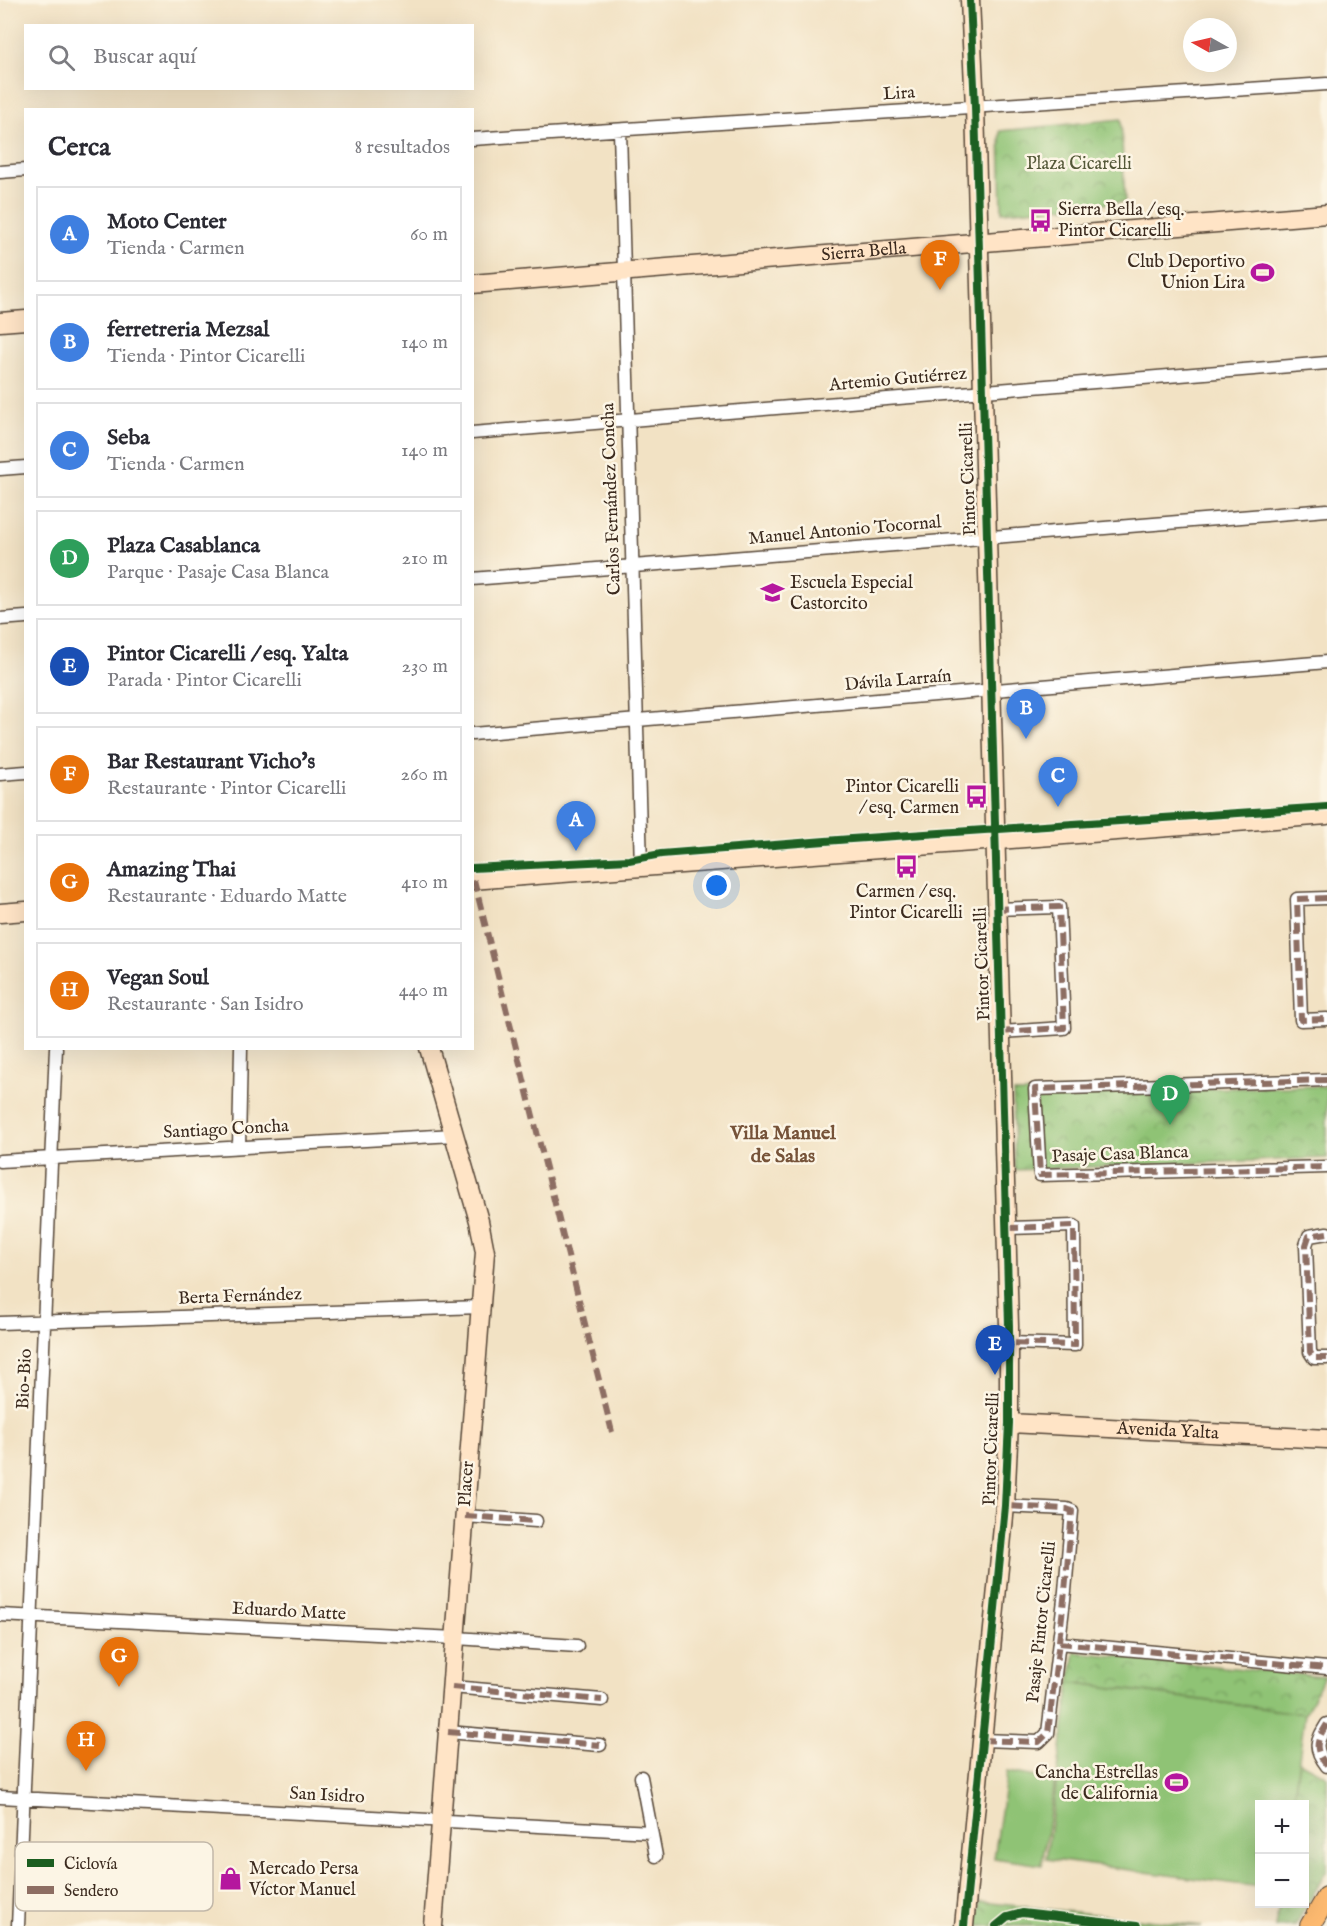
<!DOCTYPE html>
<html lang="es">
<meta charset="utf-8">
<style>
body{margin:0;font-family:"IM FELL English",serif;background:#f7f7f7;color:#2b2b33}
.controls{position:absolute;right:18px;bottom:18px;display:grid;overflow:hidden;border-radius:0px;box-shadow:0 6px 24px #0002}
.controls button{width:54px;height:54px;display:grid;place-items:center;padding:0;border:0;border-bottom:2px solid #e1e1e2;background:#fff;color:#2b2b33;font:30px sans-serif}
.compass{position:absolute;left:1183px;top:18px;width:54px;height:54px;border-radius:50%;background:#fff;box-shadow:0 6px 24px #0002;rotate:278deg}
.you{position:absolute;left:717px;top:886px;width:21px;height:21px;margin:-15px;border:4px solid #fff;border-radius:50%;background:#1a73e8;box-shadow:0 0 0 9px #1a73e833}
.badge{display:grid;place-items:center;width:39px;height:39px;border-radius:50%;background:#db2777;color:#fff;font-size:20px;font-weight:700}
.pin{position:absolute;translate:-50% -50px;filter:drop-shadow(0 2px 3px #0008)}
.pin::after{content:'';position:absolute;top:32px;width:21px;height:18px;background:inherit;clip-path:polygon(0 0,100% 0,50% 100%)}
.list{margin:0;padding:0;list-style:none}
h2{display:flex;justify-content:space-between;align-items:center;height:78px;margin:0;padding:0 24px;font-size:26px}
h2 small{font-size:20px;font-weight:400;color:#7c7c81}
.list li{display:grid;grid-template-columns:39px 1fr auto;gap:18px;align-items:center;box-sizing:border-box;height:96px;margin:0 12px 12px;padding:0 12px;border:2px solid #e1e1e2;border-radius:0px}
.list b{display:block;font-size:22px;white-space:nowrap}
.list p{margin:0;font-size:20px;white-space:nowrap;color:#7c7c81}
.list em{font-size:20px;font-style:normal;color:#7c7c81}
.icon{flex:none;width:33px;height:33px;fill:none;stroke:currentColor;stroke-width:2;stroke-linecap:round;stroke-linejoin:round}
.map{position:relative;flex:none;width:1327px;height:1926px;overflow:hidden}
.search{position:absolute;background:#fff;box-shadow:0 6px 24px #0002;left:24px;top:24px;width:450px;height:66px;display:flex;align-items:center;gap:15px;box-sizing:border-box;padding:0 21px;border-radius:0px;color:#7c7c81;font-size:22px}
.panel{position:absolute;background:#fff;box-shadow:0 6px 24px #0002;left:24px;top:108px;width:450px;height:942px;border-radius:0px}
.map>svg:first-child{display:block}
</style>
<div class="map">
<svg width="1327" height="1926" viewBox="0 0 1327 1926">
<defs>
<pattern id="park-crowns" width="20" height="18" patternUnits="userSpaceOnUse" patternTransform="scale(1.5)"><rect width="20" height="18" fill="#8fc374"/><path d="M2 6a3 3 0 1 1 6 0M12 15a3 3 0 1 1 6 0" fill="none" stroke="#769f5f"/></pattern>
</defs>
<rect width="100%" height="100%" fill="#fcf5e5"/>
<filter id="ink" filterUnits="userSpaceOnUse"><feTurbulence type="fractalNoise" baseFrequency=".0167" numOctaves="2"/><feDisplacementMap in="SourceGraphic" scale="12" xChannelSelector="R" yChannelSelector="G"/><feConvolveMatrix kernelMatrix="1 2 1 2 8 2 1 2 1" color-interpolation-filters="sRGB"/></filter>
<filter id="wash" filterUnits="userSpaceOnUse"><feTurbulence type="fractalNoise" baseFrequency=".008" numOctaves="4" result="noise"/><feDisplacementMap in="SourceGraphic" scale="24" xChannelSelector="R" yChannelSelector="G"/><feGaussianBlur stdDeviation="1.35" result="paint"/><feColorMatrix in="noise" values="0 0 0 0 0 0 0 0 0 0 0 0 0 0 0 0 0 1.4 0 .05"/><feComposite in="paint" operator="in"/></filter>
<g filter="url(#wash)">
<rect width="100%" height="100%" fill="#f2e2c4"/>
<path fill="#8fc374" stroke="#657649" stroke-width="1.5" d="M 1070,1682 L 1305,1714 L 1293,1804 L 1260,1804 L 1259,1887 L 1046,1859 Z
M 1007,1772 L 1055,1780 L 1042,1865 L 994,1858 Z"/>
<path fill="url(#park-crowns)" stroke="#657649" stroke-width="1.5" d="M 1121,119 L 1125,202 L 1002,212 L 1000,131 Z
M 1327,1086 L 1327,1158 L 1015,1170 L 1013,1093 Z
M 1075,1652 L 1324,1677 L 1305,1714 L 1070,1682 Z
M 1299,1761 L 1327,1776 L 1327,1870 L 1295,1926 L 1275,1926 L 1279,1904 L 1304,1904 L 1304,1804 L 1293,1804 Z
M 980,1902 L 991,1903 L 1202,1926 L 977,1926 Z"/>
</g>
<g filter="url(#ink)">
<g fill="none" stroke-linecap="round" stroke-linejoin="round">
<defs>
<path id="street" d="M 620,131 L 641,867
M 472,139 L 1327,84
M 0,172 L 26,170
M 472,433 L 1327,363
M 0,469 L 26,467
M 472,579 L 1327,510
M 0,619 L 26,617
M 472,734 L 1327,662
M 0,774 L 26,772
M 1327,898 L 1297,899 L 1301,1020 L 1327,1019
M 996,909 L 1059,907 L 1064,1028 L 1000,1032
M 1327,1080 L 1035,1089 L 1040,1175 L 1327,1167
M 239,1147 L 241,1048
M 0,1161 L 454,1135
M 1007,1228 L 1074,1226 L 1075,1345 L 1009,1343
M 1327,1233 L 1309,1236 L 1306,1245 L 1310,1352 L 1314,1358 L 1327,1358
M 0,1323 L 481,1307
M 465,1516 L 536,1521
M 0,1615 L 456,1638 L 577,1646
M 1059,1643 L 1327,1668
M 452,1687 L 602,1700
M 1327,1724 C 1316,1742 1313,1748 1327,1766
M 448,1732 L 600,1745
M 982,1740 L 1039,1742 L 1048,1733 L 1065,1591 L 1072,1511 L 1067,1509 L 1005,1506
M 641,1777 L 656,1856
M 0,1797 L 651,1832
M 18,1926 L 56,1048"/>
<g id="secondary">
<path id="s1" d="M 472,284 L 1327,214"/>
<path d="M 0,322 L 26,320"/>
<path d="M 472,880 L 1327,815"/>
<path d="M 0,913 L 26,911"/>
<path d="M 429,1048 L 479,1221 L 485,1252 L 433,1926"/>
<path id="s2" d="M 1009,1423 L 1327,1439"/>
<path d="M 964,1926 L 1005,1506 L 1009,1423 L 1009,1326 L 975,107 L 970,0"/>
</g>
<path id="primary" d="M 1310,1926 L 1327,1897"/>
</defs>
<use href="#street" stroke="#564637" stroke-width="15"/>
<use href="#secondary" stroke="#564637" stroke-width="21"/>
<use href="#primary" stroke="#564637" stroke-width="22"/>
<use href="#street" stroke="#fff" stroke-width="12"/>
<use href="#secondary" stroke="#ffe4c6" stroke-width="18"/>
<use href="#primary" stroke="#febb71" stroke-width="20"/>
<path stroke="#8d6e63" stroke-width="6" stroke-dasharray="12 6" stroke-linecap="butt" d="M 474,880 L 612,1432
M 1327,898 L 1297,899 L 1301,1020 L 1327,1019
M 996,909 L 1059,907 L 1064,1028 L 1000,1032
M 1327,1080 L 1035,1089 L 1040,1175 L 1327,1167
M 1007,1228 L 1074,1226 L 1075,1345 L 1009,1343
M 1327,1233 L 1309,1236 L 1306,1245 L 1310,1352 L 1314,1358 L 1327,1358
M 465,1516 L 536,1521
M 1059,1643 L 1327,1668
M 452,1687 L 602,1700
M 1327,1724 C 1316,1742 1313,1748 1327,1766
M 448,1732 L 600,1745
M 982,1740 L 1039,1742 L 1048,1733 L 1065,1591 L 1072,1511 L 1067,1509 L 1005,1506"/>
<defs>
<path id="cycleway" d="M 472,868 L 629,860 L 661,854 L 851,839 L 1327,807
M 964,1926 L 1005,1506 L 1009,1423 L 1009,1326 L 975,107 L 970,0
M 996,1926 L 1007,1917 L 1022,1913 L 1137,1926"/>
</defs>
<use href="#cycleway" stroke="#fcf5e5" stroke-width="11"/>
<use href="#cycleway" stroke="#1b5e20" stroke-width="8"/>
</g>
</g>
<defs>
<symbol id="bus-bare" viewBox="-9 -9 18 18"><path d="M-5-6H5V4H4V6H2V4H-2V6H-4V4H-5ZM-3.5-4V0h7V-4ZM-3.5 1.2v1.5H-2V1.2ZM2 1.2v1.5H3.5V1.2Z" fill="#b5179e" stroke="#fcf5e5" stroke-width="2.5" paint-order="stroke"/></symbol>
<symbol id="stadium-bare" viewBox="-9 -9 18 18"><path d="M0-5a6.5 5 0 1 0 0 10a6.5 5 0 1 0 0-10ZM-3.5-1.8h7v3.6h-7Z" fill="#b5179e" stroke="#fcf5e5" stroke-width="2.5" paint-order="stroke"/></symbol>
<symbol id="school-bare" viewBox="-9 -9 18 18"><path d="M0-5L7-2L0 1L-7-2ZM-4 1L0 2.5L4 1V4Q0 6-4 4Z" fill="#b5179e" stroke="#fcf5e5" stroke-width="2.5" paint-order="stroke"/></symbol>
<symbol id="shop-bare" viewBox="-9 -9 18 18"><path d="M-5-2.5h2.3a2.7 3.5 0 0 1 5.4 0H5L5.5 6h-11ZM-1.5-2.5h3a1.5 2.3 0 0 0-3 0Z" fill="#b5179e" stroke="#fcf5e5" stroke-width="2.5" paint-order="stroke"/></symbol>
</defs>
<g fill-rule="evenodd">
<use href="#bus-bare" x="1024" y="204" width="33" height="33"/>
<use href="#stadium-bare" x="1246" y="256" width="33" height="33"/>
<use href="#school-bare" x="756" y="576" width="33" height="33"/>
<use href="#bus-bare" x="960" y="780" width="33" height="33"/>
<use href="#bus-bare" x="890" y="850" width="33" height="33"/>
<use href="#stadium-bare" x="1160" y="1766" width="33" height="33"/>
<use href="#shop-bare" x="214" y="1862" width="33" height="33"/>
</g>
<g text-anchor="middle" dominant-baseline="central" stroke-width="5" stroke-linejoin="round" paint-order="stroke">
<g font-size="18" fill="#3b2a1e" stroke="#fcf5e5">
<text transform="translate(899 94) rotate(-4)">Lira</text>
<text stroke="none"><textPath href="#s1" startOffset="393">Sierra Bella</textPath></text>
<text transform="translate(898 380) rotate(-5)">Artemio Gutiérrez</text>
<text transform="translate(969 479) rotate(-92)">Pintor Cicarelli</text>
<text transform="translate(612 499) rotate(-92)">Carlos Fernández Concha</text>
<text transform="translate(845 531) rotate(-5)">Manuel Antonio Tocornal</text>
<text transform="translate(898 681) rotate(-5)">Dávila Larraín</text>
<text transform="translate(983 964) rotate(-92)">Pintor Cicarelli</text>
<text transform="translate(226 1130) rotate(-3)">Santiago Concha</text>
<text transform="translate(1120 1155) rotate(-2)">Pasaje Casa Blanca</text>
<text transform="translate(240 1297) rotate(-2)">Berta Fernández</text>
<text transform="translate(25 1379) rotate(-87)">Bio-Bio</text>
<text stroke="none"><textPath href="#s2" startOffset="159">Avenida Yalta</textPath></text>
<text transform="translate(992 1449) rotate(-88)">Pintor Cicarelli</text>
<text transform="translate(467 1484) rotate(-86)">Placer</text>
<text transform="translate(289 1612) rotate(3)">Eduardo Matte</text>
<text transform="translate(1042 1622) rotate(-84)">Pasaje Pintor Cicarelli</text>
<text transform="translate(327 1796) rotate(3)">San Isidro</text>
</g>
<g font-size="18" fill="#545838" stroke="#fcf5e5">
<text x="1079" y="164">Plaza Cicarelli</text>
</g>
<g font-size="18" fill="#3b2a1e" stroke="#fcf5e5" text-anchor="start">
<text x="1058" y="210">Sierra Bella / esq.<tspan x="1058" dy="21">Pintor Cicarelli</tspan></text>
<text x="1245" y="262" text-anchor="end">Club Deportivo<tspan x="1245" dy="21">Union Lira</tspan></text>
<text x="790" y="583">Escuela Especial<tspan x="790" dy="21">Castorcito</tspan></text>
<text x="959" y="787" text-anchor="end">Pintor Cicarelli<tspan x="959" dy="21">/ esq. Carmen</tspan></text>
<text x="906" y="892" text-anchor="middle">Carmen / esq.<tspan x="906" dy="21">Pintor Cicarelli</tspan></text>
<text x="1158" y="1773" text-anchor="end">Cancha Estrellas<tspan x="1158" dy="21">de California</tspan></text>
<text x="249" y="1869">Mercado Persa<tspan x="249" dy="21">Víctor Manuel</tspan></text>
</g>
<g font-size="20" font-weight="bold" fill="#765339" stroke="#fcf5e5">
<text x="783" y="1133">Villa Manuel<tspan x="783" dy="23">de Salas</tspan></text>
</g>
</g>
<rect x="15" y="1842" width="198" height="69" rx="9" fill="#fcf5e5" stroke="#c2b8a9" stroke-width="1.5"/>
<rect x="27" y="1859" width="27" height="8" fill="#1b5e20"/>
<rect x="27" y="1886" width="27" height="8" fill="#8d6e63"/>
<g font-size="16" fill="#3b2a1e">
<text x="64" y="1869">Ciclovía</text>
<text x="64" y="1896">Sendero</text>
</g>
</svg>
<div class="controls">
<button>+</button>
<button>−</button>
</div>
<svg class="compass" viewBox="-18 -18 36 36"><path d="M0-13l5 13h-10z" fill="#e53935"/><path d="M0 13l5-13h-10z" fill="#7c7c81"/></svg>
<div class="you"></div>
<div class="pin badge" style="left:576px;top:851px;background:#3f7fe0">A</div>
<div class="pin badge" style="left:1026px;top:739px;background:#3f7fe0">B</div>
<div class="pin badge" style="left:1058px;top:807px;background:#3f7fe0">C</div>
<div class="pin badge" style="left:1170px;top:1125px;background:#2e9e5b">D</div>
<div class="pin badge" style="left:995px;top:1375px;background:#1a4fb4">E</div>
<div class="pin badge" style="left:940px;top:290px;background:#e8710a">F</div>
<div class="pin badge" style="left:119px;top:1687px;background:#e8710a">G</div>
<div class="pin badge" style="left:86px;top:1771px;background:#e8710a">H</div>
<div class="search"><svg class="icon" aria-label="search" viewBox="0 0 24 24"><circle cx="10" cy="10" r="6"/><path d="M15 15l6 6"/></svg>Buscar aquí</div>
<section class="panel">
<h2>Cerca<small>8 resultados</small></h2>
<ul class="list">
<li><span class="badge" style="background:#3f7fe0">A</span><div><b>Moto Center</b><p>Tienda · Carmen</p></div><em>60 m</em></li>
<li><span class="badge" style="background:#3f7fe0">B</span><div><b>ferretreria Mezsal</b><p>Tienda · Pintor Cicarelli</p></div><em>140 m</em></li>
<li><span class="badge" style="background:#3f7fe0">C</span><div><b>Seba</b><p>Tienda · Carmen</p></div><em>140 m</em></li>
<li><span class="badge" style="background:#2e9e5b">D</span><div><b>Plaza Casablanca</b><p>Parque · Pasaje Casa Blanca</p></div><em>210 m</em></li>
<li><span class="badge" style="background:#1a4fb4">E</span><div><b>Pintor Cicarelli / esq. Yalta</b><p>Parada · Pintor Cicarelli</p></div><em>230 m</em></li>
<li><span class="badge" style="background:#e8710a">F</span><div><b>Bar Restaurant Vicho's</b><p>Restaurante · Pintor Cicarelli</p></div><em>260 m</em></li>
<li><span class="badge" style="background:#e8710a">G</span><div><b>Amazing Thai</b><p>Restaurante · Eduardo Matte</p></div><em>410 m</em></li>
<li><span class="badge" style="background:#e8710a">H</span><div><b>Vegan Soul</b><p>Restaurante · San Isidro</p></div><em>440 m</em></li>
</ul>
</section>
</div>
